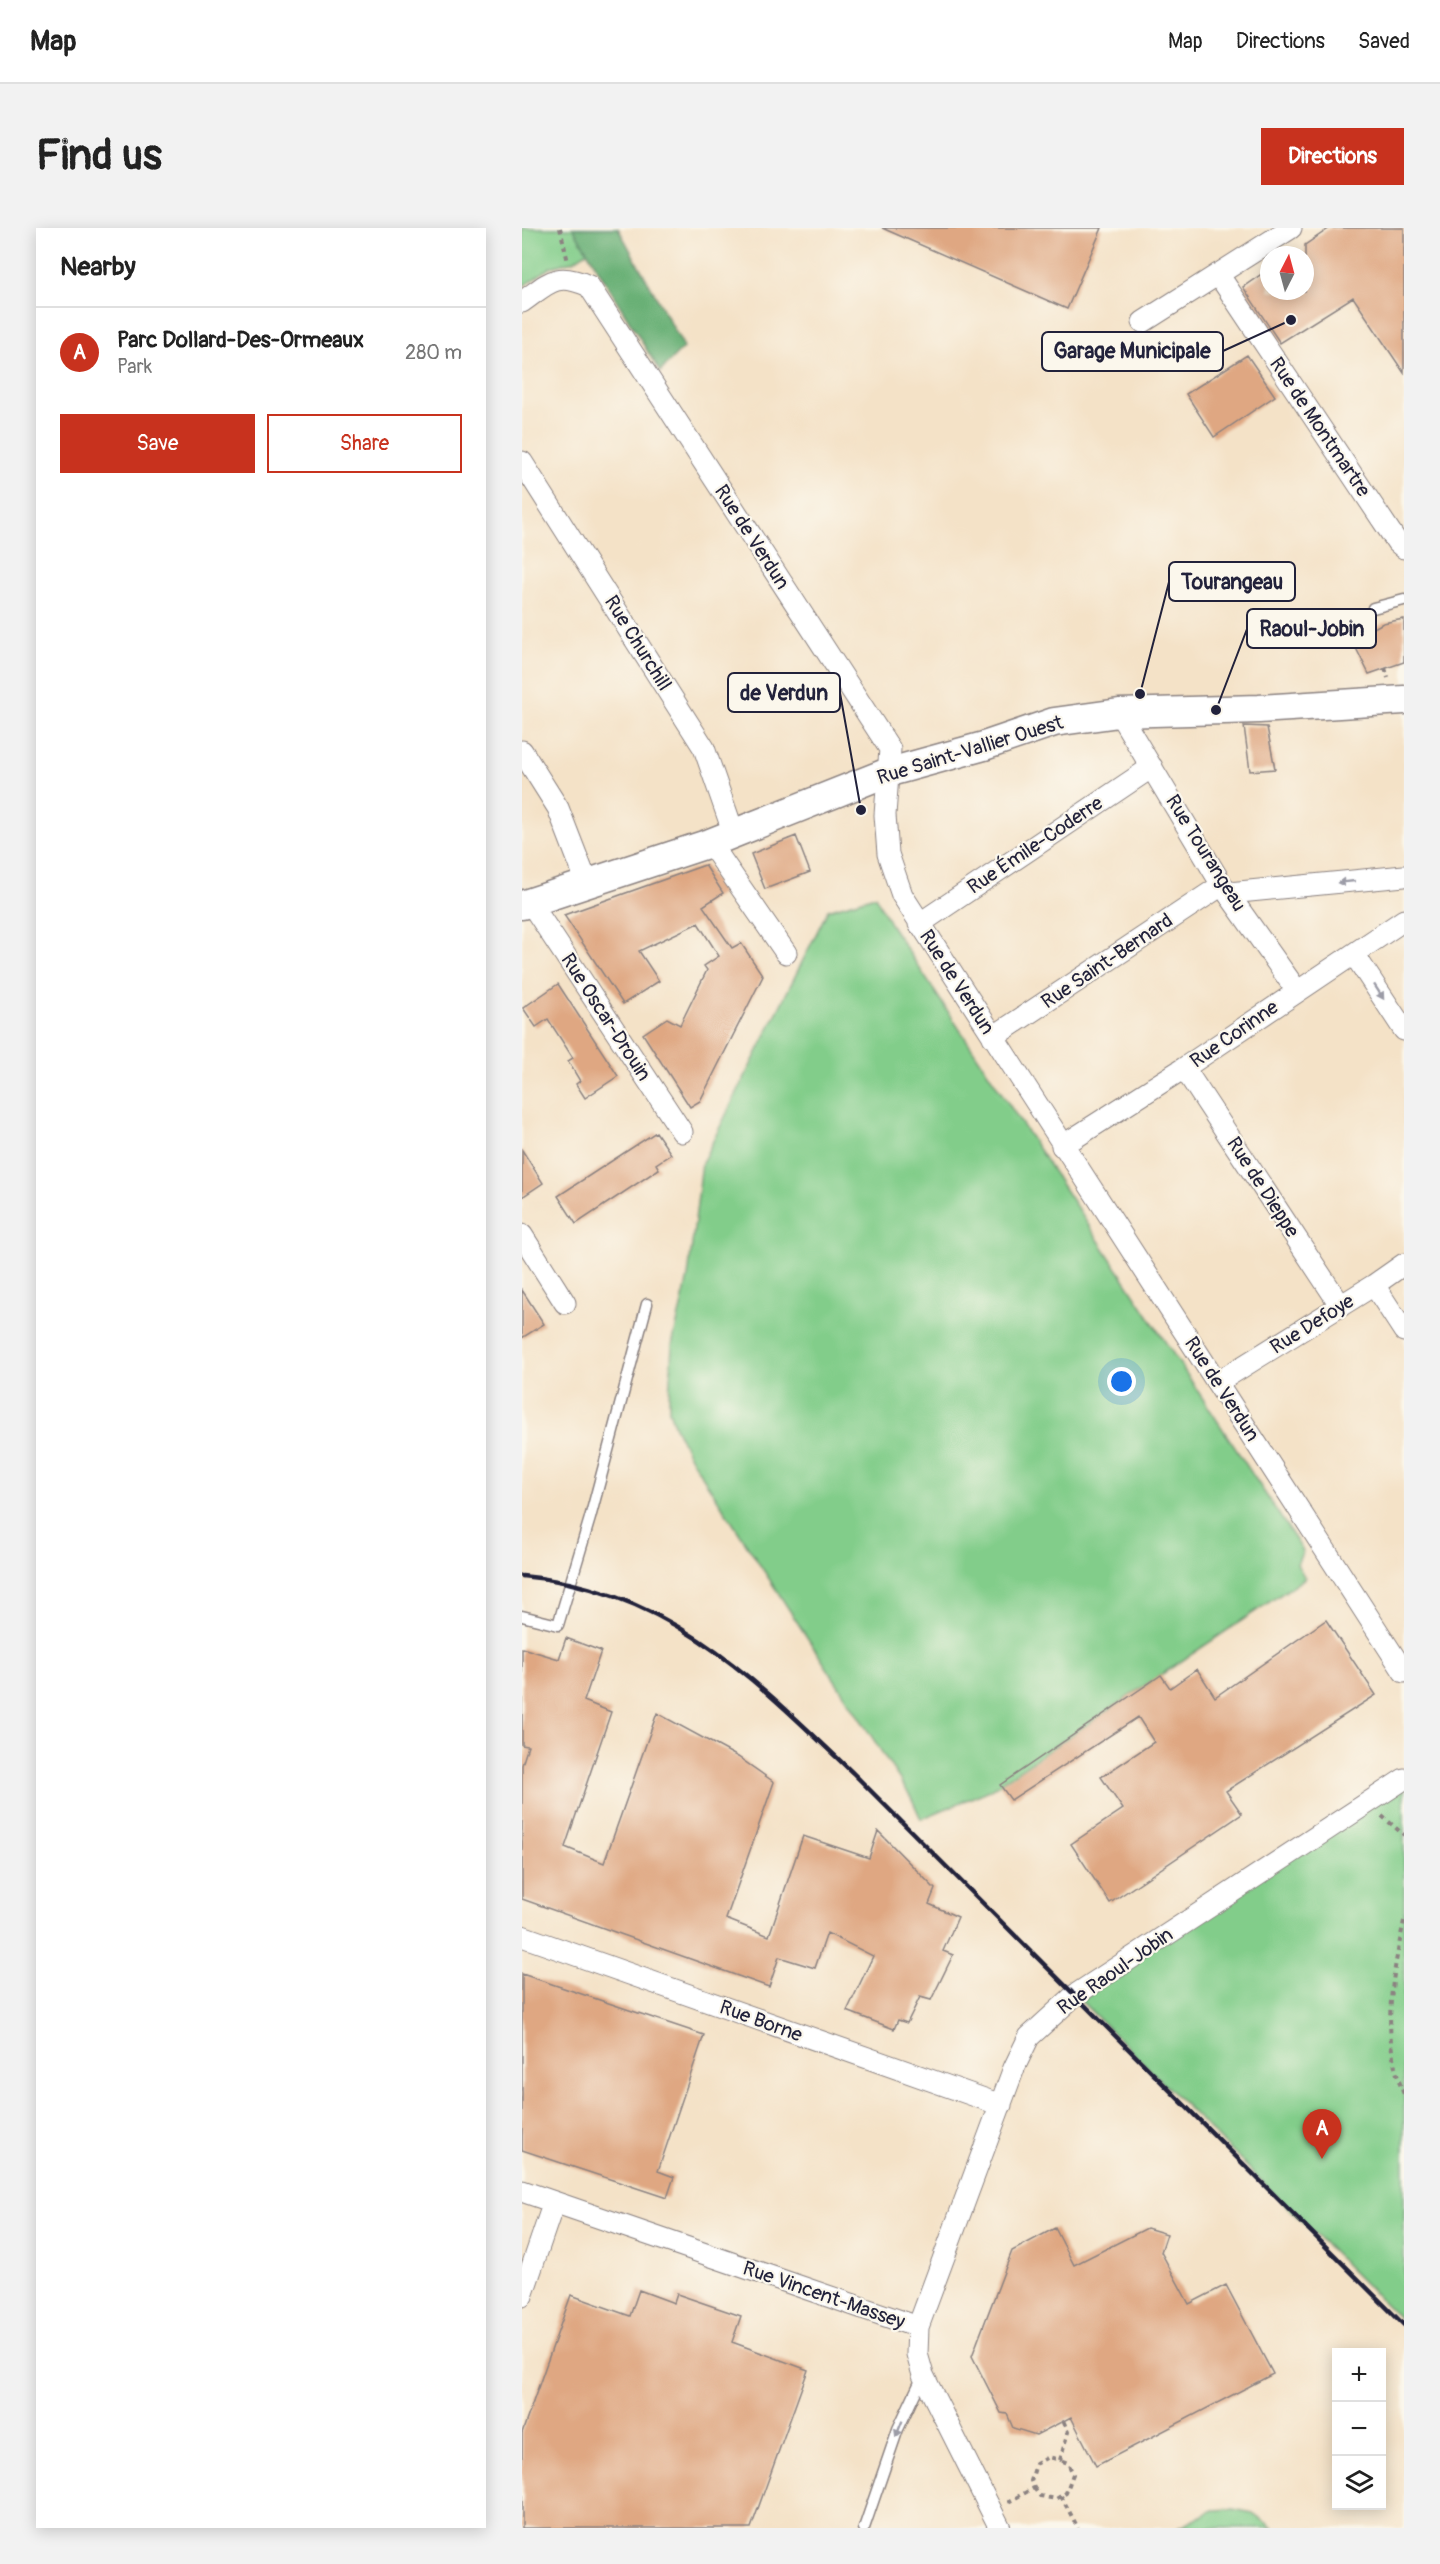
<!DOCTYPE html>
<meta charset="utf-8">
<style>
body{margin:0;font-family:Pangolin,sans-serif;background:#f2f2f2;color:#222}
.controls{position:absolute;right:18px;bottom:18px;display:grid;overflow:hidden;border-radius:0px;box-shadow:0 3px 15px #0003}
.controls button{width:54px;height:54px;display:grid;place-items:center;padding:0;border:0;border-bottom:2px solid #e0e0e0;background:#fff;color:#222;font:30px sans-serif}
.compass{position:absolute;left:738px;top:18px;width:54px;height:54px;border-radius:50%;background:#fff;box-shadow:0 3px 15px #0003;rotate:6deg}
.you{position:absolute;left:600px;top:1154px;width:21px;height:21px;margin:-15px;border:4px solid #fff;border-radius:50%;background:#1a73e8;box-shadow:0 0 0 9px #1a73e833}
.badge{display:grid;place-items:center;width:39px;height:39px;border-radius:50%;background:#c8321e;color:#fff;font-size:20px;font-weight:700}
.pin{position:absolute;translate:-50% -50px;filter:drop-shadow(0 2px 3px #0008)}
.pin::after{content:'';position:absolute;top:32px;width:21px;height:18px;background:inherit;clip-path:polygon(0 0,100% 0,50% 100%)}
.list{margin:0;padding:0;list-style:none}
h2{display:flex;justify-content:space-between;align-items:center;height:78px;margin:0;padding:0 24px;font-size:26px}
h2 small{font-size:20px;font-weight:400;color:#767676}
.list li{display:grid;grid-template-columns:39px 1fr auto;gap:18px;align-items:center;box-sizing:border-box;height:90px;padding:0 24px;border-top:2px solid #e0e0e0}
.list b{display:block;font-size:22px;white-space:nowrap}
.list p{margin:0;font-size:20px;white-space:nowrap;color:#767676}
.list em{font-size:20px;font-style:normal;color:#767676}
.actions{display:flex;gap:12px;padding:18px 24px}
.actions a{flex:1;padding:14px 0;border:2px solid #c8321e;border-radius:0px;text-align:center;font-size:21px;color:#c8321e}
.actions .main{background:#c8321e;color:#fff}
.icon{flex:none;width:33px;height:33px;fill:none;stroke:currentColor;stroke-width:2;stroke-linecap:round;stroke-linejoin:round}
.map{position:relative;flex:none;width:882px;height:2300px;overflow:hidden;border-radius:0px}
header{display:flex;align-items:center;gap:36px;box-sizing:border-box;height:84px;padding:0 30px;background:#fff;border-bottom:2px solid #e0e0e0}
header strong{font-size:28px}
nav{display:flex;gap:33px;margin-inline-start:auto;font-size:21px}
.intro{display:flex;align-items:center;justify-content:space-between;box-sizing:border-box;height:144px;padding:0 36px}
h1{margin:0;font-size:42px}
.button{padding:15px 27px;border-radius:0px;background:#c8321e;color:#fff;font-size:21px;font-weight:700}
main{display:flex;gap:36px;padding:0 36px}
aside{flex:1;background:#fff;border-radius:0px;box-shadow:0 3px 15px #0003}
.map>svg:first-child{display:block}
</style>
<header>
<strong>Map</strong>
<nav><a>Map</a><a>Directions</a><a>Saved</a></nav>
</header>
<div class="intro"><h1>Find us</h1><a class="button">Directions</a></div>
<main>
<aside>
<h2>Nearby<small></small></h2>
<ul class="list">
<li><span class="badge">A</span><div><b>Parc Dollard-Des-Ormeaux</b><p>Park</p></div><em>280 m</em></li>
</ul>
<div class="actions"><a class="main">Save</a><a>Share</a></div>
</aside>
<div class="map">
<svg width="882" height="2300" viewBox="0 0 882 2300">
<rect width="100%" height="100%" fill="#fbf7ec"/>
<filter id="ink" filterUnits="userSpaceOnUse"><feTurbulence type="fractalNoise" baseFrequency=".0167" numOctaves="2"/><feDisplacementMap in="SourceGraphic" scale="12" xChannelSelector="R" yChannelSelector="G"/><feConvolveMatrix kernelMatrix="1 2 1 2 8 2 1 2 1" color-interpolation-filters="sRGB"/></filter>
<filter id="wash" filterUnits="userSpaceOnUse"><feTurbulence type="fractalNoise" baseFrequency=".008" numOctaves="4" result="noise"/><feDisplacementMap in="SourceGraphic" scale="24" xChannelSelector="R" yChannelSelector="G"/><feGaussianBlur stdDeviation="1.35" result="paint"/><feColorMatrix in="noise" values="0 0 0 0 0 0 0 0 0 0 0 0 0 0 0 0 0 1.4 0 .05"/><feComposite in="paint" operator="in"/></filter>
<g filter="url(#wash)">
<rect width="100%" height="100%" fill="#f4e2c7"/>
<path fill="#82cd8a" stroke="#527862" stroke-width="1.5" d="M 0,0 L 90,0 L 93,5 L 51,33 L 29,39 L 0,59 Z
M 353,668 L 369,697 L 781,1323 L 775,1336 L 783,1350 L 468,1562 L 399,1591 L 389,1569 L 169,1231 L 153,1199 L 147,1183 L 147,1170 L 150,1117 L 166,1049 L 180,935 L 306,682 Z
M 882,1552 L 882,2095 L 553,1767 Z
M 711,2281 L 731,2285 L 751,2300 L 656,2300 L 691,2282 Z"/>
<path fill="#69b076" stroke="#466958" stroke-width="1.5" d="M 51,0 L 96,0 L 162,119 L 138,144 Z"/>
<g id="blocks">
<path fill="#dfa782" d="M 360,0 L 580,0 L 545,81 Z
M 808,0 L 882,0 L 882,145 L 831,69 L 758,115 L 721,59 L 747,41 L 747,63 L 783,63 L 783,17 Z
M 725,127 L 753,168 L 692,209 L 664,166 Z
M 882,391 L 882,434 L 847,446 L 830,412 L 861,395 Z
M 722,498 L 745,499 L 753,541 L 728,543 Z
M 274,608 L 288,644 L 243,661 L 229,626 Z
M 183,637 L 201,665 L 181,678 L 210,720 L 219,715 L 241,748 L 178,873 L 168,879 L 121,806 L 145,790 L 158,797 L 185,742 L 182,738 L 197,728 L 176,695 L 117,723 L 137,753 L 101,776 L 42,687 Z
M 36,756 L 96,848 L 63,870 L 54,856 L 58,853 L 46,833 L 51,830 L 26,791 L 14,799 L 1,780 Z
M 134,904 L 149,926 L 134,936 L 137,941 L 54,996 L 36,968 Z
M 0,922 L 21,955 L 0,969 Z
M 0,1062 L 22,1096 L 0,1110 Z
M 804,1392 L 854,1467 L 704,1563 L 720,1586 L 588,1675 L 549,1616 L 601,1581 L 579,1549 L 632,1514 L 616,1489 L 489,1572 L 478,1557 L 639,1447 L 648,1460 L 675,1441 L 693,1469 Z
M 44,1410 L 79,1423 L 62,1473 L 89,1484 L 43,1619 L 82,1635 L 135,1485 L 216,1529 L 252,1554 L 204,1691 L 247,1708 L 281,1608 L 347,1630 L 356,1603 L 413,1661 L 407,1676 L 436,1689 L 421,1723 L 431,1727 L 409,1772 L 398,1769 L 385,1795 L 376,1792 L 372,1801 L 325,1783 L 351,1728 L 305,1705 L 293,1740 L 257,1729 L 247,1759 L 0,1671 L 0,1537 L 6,1518 L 0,1517 L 0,1420 L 37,1431 Z
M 0,1746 L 182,1807 L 136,1943 L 152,1949 L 145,1970 L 0,1922 Z
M 533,2000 L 552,2037 L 625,2000 L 645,2006 L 639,2024 L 667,2076 L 704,2057 L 751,2146 L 574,2238 L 549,2189 L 514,2207 L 491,2200 L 485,2186 L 479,2185 L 450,2128 L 490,2023 Z
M 117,2062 L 152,2075 L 155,2066 L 219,2088 L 210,2114 L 286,2142 L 229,2300 L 0,2300 L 0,2205 L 49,2067 L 108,2088 Z"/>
</g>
</g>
<g filter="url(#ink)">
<use href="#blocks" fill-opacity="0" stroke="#8b8281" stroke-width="1.5"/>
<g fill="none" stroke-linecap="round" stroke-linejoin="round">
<defs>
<path id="lane" d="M 851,380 L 882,372
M 0,1388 L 36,1397 L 68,1290 L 125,1076
M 342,2300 L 376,2201 L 401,2148"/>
<path id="street" d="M 696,46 L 875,314 L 882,320
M 0,74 C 27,55 33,43 67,58 L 368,521 L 363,587 L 366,626 L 380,667 L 882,1444
M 621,94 L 769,0
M 0,234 L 182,520 L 212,606
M 597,485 L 700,657 L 775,763
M 0,523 L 36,580 L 65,655
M 188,615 L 264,725
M 707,665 L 882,648
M 8,674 L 160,904
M 397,696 L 630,539
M 832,726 L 882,802
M 471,809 L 700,657
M 662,840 L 819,1078
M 540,918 L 662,840 L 882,692
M 0,1007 L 43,1075
M 852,1057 L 882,1103
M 696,1154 L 852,1057 L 882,1036
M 0,1708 L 479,1877
M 0,1963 L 396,2099 L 395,2126 L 401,2147 L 478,2300
M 0,2068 L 32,1974
M 396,2099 L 492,1840 L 507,1809 L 553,1767 L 882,1551"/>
<path id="secondary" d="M 0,677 L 188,615 L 364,545 L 462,518 L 532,494 L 597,485 L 737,481 L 882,472"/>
</defs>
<use href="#lane" stroke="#8b8281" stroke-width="13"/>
<use href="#street" stroke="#8b8281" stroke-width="23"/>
<use href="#secondary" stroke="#8b8281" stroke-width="31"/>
<path stroke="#8b8281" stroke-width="4" stroke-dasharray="4.5 4.5" stroke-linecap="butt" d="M 38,0 L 46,34
M 863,440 L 866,450
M 860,1588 L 882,1607
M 882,1693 C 870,1750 858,1811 882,1866
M 512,2260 L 518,2268 L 534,2271 L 544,2265 L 551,2246 L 546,2235 L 538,2232
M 539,2268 L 556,2300
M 486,2274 L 512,2260 L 509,2253 L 514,2236 L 527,2229 L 538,2232 L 546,2204 L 540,2190"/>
<use href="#lane" stroke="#fff" stroke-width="10"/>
<use href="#street" stroke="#fff" stroke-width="21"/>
<use href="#secondary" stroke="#fff" stroke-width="28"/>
<path stroke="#22223b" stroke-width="4.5" d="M 0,1348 C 144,1360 234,1452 332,1546 L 882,2097"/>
</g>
<defs><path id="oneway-solid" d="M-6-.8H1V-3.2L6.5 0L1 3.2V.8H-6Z" transform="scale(1.5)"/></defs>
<g fill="#9c9ca7">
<use href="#oneway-solid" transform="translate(824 654) rotate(174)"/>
<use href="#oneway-solid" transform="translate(857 764) rotate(57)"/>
<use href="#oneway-solid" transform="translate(377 2201) rotate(112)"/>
</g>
</g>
<g text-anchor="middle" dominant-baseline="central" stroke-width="4.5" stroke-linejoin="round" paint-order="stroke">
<g font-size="20" fill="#22223b" stroke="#fbf7ec">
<text transform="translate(798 199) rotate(56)">Rue de Montmartre</text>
<text transform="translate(230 309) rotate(57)">Rue de Verdun</text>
<text transform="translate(116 415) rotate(58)">Rue Churchill</text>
<text transform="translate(448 522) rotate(-17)">Rue Saint-Vallier Ouest</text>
<text transform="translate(513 617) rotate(-34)">Rue Émile-Coderre</text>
<text transform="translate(684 625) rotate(58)">Rue Tourangeau</text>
<text transform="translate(585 733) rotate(-34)">Rue Saint-Bernard</text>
<text transform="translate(435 754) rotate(57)">Rue de Verdun</text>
<text transform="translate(84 789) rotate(57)">Rue Oscar-Drouin</text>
<text transform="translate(712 806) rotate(-35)">Rue Corinne</text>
<text transform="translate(741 959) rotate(57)">Rue de Dieppe</text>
<text transform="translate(790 1096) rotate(-32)">Rue Defoye</text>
<text transform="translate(700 1161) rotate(57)">Rue de Verdun</text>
<text transform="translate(593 1743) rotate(-35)">Rue Raoul-Jobin</text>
<text transform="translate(239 1793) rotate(20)">Rue Borne</text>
<text transform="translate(302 2067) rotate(19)">Rue Vincent-Massey</text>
</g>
</g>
<path fill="none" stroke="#22223b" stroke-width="2" d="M769 92L701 123M618 466L647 354M694 482L725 401M339 582L318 465"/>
<g fill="#22223b" stroke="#fbf7ec" stroke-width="2">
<circle cx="769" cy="92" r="6"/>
<circle cx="618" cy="466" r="6"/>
<circle cx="694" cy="482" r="6"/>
<circle cx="339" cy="582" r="6"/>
</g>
<g fill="#fbf7ec" stroke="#22223b" stroke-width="2">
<rect x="520" y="104" width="181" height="39" rx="6"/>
<rect x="647" y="334" width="126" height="39" rx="6"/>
<rect x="725" y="381" width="129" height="39" rx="6"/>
<rect x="206" y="445" width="112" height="39" rx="6"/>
</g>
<g font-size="21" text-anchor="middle" font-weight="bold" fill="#22223b">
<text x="610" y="130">Garage Municipale</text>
<text x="710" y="361">Tourangeau</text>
<text x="790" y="408">Raoul-Jobin</text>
<text x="262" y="472">de Verdun</text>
</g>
</svg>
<div class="controls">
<button>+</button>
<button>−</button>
<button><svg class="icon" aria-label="layers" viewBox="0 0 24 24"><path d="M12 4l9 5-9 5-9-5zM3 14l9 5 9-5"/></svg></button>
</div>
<svg class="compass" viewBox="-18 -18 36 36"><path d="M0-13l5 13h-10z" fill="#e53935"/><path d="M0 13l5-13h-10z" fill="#767676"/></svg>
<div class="you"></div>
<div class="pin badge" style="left:800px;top:1931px">A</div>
</div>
</main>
